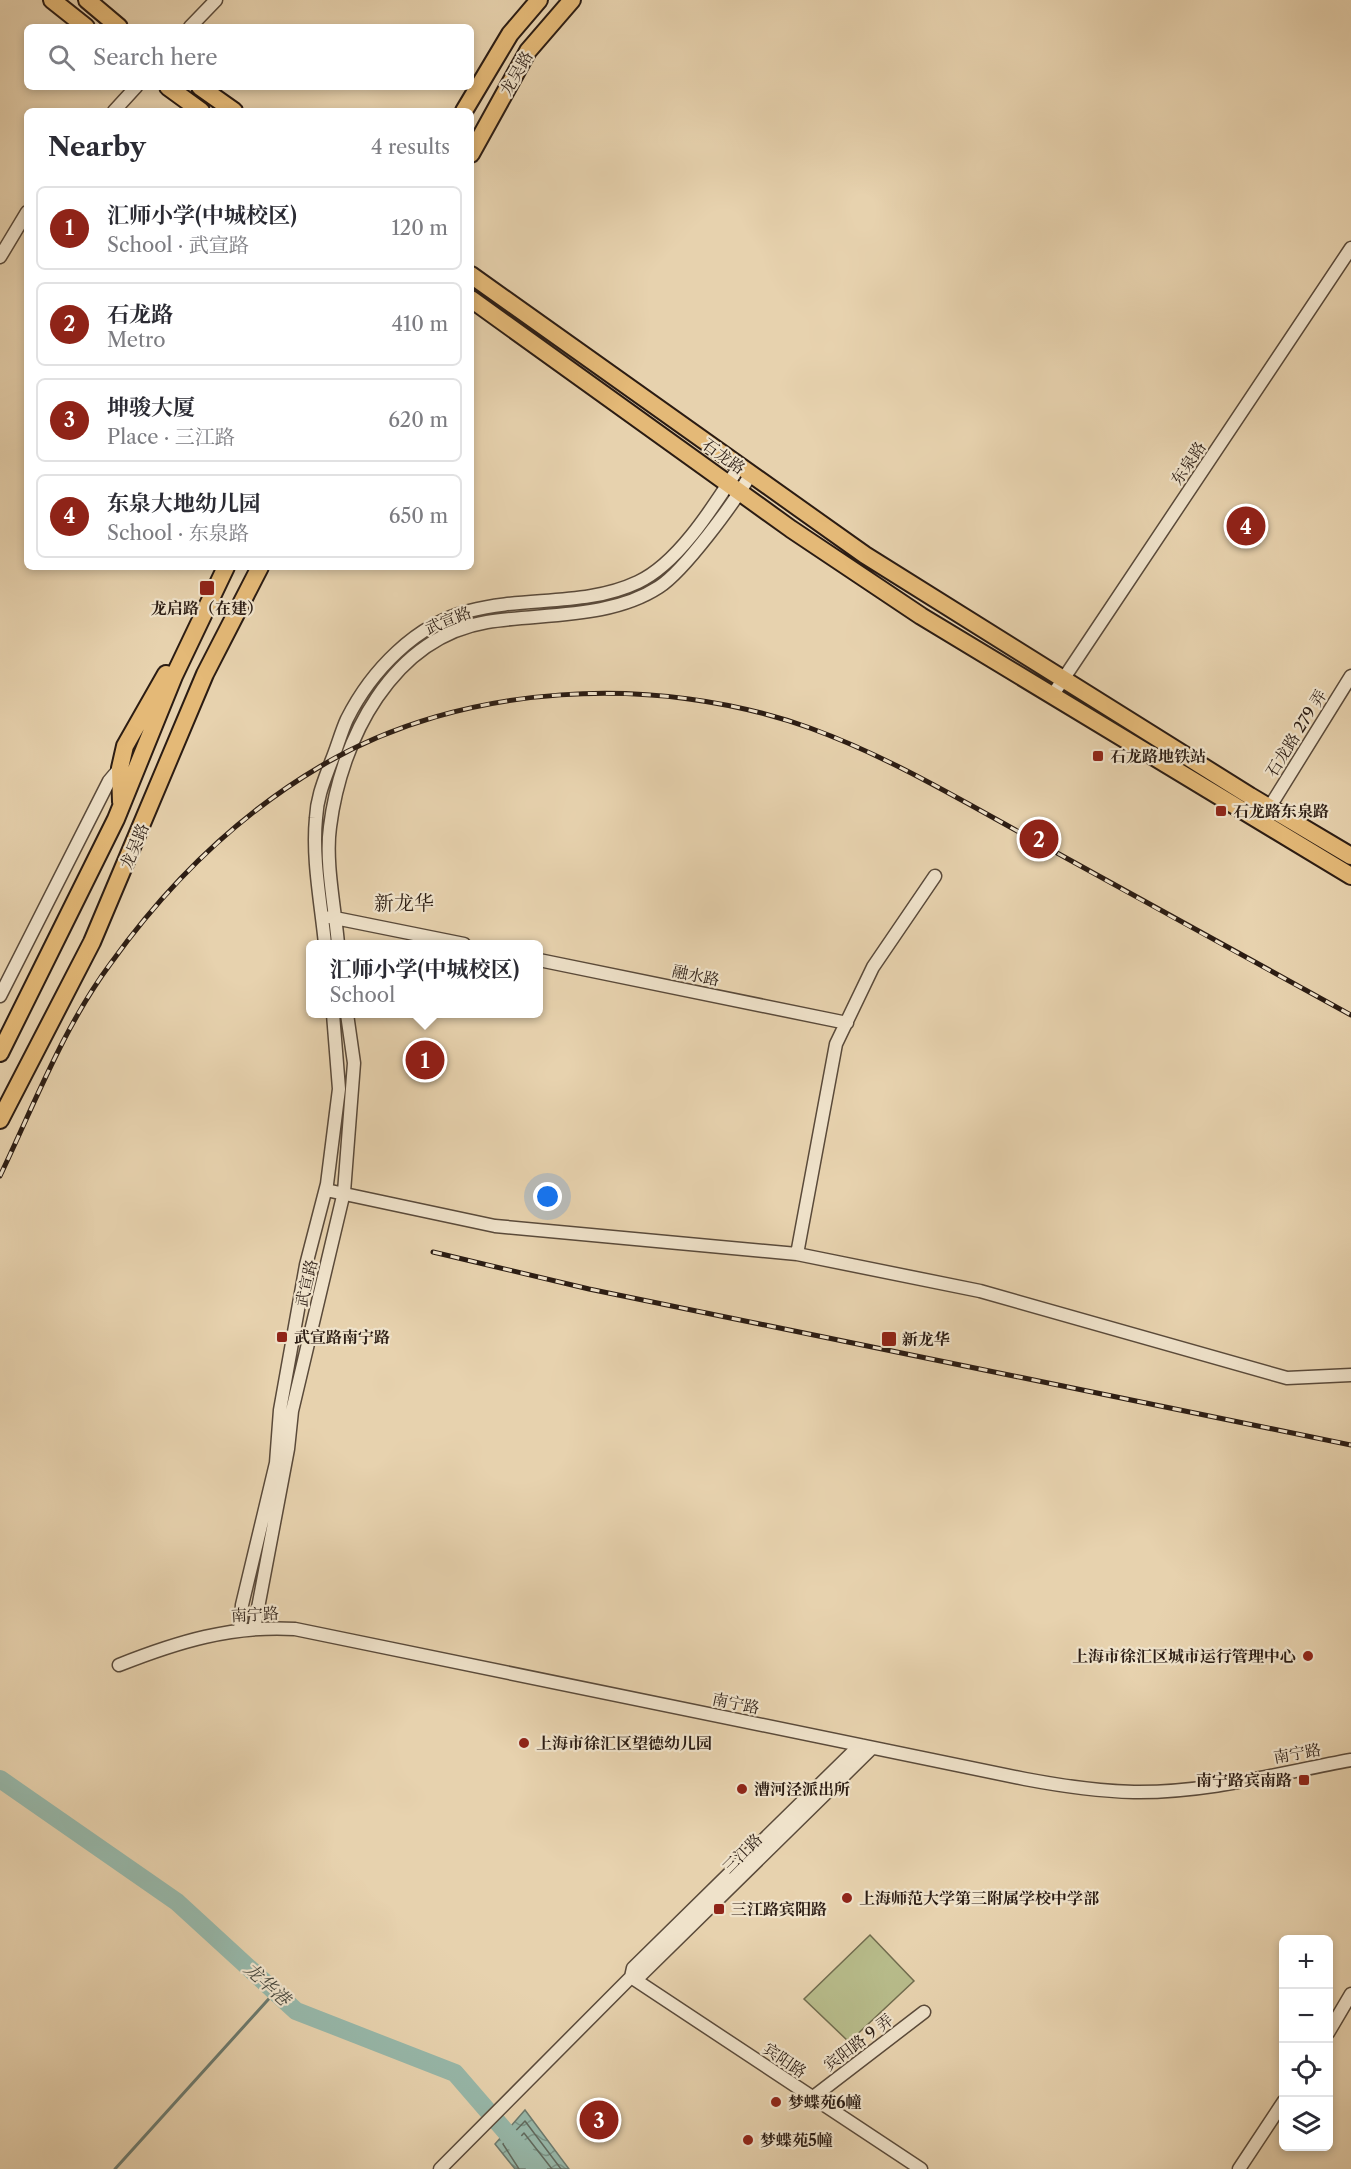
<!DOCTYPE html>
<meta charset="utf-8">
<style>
body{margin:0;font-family:"Libre Caslon Text","Noto Serif SC",serif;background:#f7f7f7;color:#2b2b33}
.controls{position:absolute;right:18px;bottom:18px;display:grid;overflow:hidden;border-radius:9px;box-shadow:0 3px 9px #0003}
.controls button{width:54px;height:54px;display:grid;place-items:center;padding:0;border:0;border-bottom:2px solid #e1e1e2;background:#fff;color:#2b2b33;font:30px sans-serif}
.you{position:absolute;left:548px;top:1197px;width:21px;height:21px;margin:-15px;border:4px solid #fff;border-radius:50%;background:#1a73e8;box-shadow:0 0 0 9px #1a73e833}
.badge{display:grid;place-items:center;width:39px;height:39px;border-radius:50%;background:#8f2418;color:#fff;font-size:20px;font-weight:700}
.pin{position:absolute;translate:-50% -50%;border:3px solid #fff;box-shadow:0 2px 6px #0006}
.popup{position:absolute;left:306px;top:940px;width:237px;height:78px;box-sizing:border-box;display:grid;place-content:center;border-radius:9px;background:#fff;filter:drop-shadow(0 2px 4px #0005);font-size:20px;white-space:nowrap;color:#7c7c81}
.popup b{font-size:22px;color:#2b2b33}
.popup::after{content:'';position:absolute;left:50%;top:100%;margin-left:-12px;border:12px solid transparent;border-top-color:#fff}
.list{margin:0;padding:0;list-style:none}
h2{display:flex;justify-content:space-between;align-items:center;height:78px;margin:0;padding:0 24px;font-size:26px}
h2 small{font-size:20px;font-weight:400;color:#7c7c81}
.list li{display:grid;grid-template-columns:39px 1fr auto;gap:18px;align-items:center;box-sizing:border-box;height:84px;margin:0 12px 12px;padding:0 12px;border:2px solid #e1e1e2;border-radius:9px}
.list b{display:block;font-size:22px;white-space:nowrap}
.list p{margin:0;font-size:20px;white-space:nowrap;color:#7c7c81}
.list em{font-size:20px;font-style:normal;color:#7c7c81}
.icon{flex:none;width:33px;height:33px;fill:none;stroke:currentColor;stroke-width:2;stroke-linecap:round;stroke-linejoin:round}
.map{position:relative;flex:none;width:1351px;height:2169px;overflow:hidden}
.search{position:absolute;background:#fff;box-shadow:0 3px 9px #0003;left:24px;top:24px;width:450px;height:66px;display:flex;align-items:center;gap:15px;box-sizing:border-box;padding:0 21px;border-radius:9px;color:#7c7c81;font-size:22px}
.panel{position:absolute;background:#fff;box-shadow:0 3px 9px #0003;left:24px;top:108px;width:450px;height:462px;border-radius:9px}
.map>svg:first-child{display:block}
</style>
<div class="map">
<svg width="1351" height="2169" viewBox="0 0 1351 2169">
<defs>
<pattern id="water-waves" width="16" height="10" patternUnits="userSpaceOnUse" patternTransform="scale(1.5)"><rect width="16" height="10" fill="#97b8aa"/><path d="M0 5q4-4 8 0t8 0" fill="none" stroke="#7b9589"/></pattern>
</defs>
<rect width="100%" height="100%" fill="#e7d2ae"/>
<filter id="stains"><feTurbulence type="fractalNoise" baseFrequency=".00333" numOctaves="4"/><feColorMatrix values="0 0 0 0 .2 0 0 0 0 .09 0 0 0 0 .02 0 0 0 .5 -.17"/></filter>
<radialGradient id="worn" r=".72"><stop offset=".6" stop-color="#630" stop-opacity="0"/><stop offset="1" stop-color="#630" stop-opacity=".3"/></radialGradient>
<path fill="#b7bb8a" stroke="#716c4e" stroke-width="1.5" d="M 870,1935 L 914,1981 L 849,2042 L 804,1999 Z"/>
<path fill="url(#water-waves)" stroke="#6c7a6e" stroke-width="1.5" d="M 525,2110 L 569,2169 L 515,2169 L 495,2144 Z"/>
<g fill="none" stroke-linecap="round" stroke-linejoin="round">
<path stroke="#616a5e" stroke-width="1.5" d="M 519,2169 L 503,2144 L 525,2121 L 561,2169
M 527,2169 L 525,2160 L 513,2145 L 524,2133 L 552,2169"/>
<path stroke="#6c7a6e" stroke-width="3" d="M 115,2169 L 275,1992"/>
<path stroke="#97b8aa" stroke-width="18" d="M 0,1779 L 177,1902 L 296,2011 L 455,2073 L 538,2169"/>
<defs>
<path id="minor" d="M 190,27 L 216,0
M 114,111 L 136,87
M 0,257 L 27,212
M 1052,696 L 1351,248
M 1269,808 L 1351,676
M 330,917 L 464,944
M 325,944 C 321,903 312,859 316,818 C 317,797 324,781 331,762 C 337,748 341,732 347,719 C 371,671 416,624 469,611 C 525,596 585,607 638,582 C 679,563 715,504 739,467
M 338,944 C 335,908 325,862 330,827 C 341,739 392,638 487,622 C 543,613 610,619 659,587 C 684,571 735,502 750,475
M 539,960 L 847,1023
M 0,996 L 109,781 L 120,768
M 326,1190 L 495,1226 L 797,1254 L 980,1291 L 1287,1378 L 1351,1375
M 797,1254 L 836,1044 L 873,967 L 935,876
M 254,1629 L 288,1449 L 292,1411 L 344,1192 L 354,1063 L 347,1014
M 240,1630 L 242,1605 L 276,1463 L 280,1410 L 306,1265 L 327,1184 L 339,1089 L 333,1014
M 119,1665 C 177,1642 232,1625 295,1629 L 1025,1779 C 1062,1786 1097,1791 1134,1792 C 1207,1793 1280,1773 1351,1760
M 631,1977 L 921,2169
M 631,1977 L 633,1968 L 860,1745
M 1328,2033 L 1351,1994
M 812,2098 L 924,2012
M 440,2169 L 631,1977 L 641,1975 L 872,1748
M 1239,2169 L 1284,2101"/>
<path id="major" d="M 52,0 L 86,27
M 87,0 L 119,27
M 168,87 L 201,111
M 200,87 L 234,111
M 464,111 L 510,34 L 539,0
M 471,154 L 528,51 L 572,0
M 471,275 L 865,555 L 1250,796 L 1351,856
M 471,299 L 791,529 L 921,616 L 1351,876
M 121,802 L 120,768 L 125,746 L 166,674
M 0,1053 L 116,819 L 174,676 L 226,567
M 0,1120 L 92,942 L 205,674 L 260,567"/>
</defs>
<use href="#minor" stroke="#5a4a3a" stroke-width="15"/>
<use href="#major" stroke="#2b1c13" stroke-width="20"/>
<use href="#minor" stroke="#efe2ca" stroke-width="12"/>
<use href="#major" stroke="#e4b977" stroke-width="16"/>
<defs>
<path id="rail" d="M 0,1176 C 34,1105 64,1026 111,963 C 167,885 238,815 321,766 C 462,682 657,673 810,728 C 890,757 964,802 1039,843 C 1143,901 1247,958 1351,1015
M 433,1252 L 589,1289 L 1351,1445"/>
</defs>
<use href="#rail" stroke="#2b1c13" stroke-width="5"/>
<use href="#rail" stroke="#efe2ca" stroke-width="3" stroke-dasharray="9" stroke-linecap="butt"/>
</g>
<g fill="#8f2418" stroke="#efe2ca" stroke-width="2">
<rect x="199" y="580" width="16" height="16" rx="3"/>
<rect x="1092" y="750" width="12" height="12" rx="3"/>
<rect x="1215" y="805" width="12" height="12" rx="3"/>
<rect x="276" y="1331" width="12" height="12" rx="3"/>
<rect x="881" y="1331" width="16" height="16" rx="3"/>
<circle cx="1308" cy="1656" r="6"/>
<circle cx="524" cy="1743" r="6"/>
<rect x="1298" y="1774" width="12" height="12" rx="3"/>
<circle cx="742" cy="1789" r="6"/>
<circle cx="847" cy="1898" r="6"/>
<rect x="713" y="1903" width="12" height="12" rx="3"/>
<circle cx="776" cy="2102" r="6"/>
<circle cx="748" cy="2140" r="6"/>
</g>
<g text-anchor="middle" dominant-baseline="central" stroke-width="4.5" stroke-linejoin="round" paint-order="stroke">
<g font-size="16" fill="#2b1c13" stroke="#efe2ca">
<text transform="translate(516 73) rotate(-60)">龙吴路</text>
<text transform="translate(724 456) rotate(36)">石龙路</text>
<text transform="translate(1188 463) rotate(-56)">东泉路</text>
<text transform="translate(448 620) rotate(-22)">武宣路</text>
<text transform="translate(1296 733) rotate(-58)">石龙路 279 弄</text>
<text transform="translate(134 846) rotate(-67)">龙吴路</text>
<text transform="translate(696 975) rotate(12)">融水路</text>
<text transform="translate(306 1283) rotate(-77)">武宣路</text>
<text transform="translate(255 1614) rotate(-3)">南宁路</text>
<text transform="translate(736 1703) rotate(12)">南宁路</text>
<text transform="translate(1297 1753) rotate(-10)">南宁路</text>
<text transform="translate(742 1853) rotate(-45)">三江路</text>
<text transform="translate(858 2042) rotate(-37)">宾阳路 9 弄</text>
<text transform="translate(785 2060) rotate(34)">宾阳路</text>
</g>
<g font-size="16" font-weight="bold" fill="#2b1c13" stroke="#efe2ca" text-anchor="start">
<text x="207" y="608" text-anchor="middle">龙启路（在建）</text>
<text x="1110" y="756">石龙路地铁站</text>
<text x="1233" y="811">石龙路东泉路</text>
<text x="294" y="1337">武宣路南宁路</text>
<text x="902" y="1339">新龙华</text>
<text x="1296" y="1656" text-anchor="end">上海市徐汇区城市运行管理中心</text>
<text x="536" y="1743">上海市徐汇区望德幼儿园</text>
<text x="1292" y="1780" text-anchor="end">南宁路宾南路</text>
<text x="754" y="1789">漕河泾派出所</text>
<text x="859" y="1898">上海师范大学第三附属学校中学部</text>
<text x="731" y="1909">三江路宾阳路</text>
<text x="788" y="2102">梦蝶苑6幢</text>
<text x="760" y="2140">梦蝶苑5幢</text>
</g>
<g font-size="18" font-style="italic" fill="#4b4b40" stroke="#efe2ca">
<text transform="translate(267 1984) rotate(42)">龙华港</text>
</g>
<g font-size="20" fill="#2b1c13" stroke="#efe2ca">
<text x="404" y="903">新龙华</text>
</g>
</g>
<rect width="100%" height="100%" filter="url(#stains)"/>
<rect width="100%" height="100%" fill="url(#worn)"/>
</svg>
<div class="controls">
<button>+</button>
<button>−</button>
<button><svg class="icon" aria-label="locate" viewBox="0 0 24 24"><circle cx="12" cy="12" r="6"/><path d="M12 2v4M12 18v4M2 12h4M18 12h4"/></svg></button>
<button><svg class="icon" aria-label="layers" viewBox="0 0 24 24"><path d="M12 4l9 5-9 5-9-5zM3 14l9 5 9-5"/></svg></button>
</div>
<div class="you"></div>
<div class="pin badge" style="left:425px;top:1060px">1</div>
<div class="popup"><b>汇师小学(中城校区)</b>School</div>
<div class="pin badge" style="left:1039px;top:839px">2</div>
<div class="pin badge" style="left:599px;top:2120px">3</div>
<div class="pin badge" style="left:1246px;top:526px">4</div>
<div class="search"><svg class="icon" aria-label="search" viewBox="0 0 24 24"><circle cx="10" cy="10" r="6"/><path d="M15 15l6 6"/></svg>Search here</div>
<section class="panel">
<h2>Nearby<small>4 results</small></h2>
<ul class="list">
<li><span class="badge">1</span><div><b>汇师小学(中城校区)</b><p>School · 武宣路</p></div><em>120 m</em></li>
<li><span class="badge">2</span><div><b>石龙路</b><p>Metro</p></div><em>410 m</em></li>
<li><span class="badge">3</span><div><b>坤骏大厦</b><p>Place · 三江路</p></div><em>620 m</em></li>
<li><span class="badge">4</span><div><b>东泉大地幼儿园</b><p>School · 东泉路</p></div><em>650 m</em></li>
</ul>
</section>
</div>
